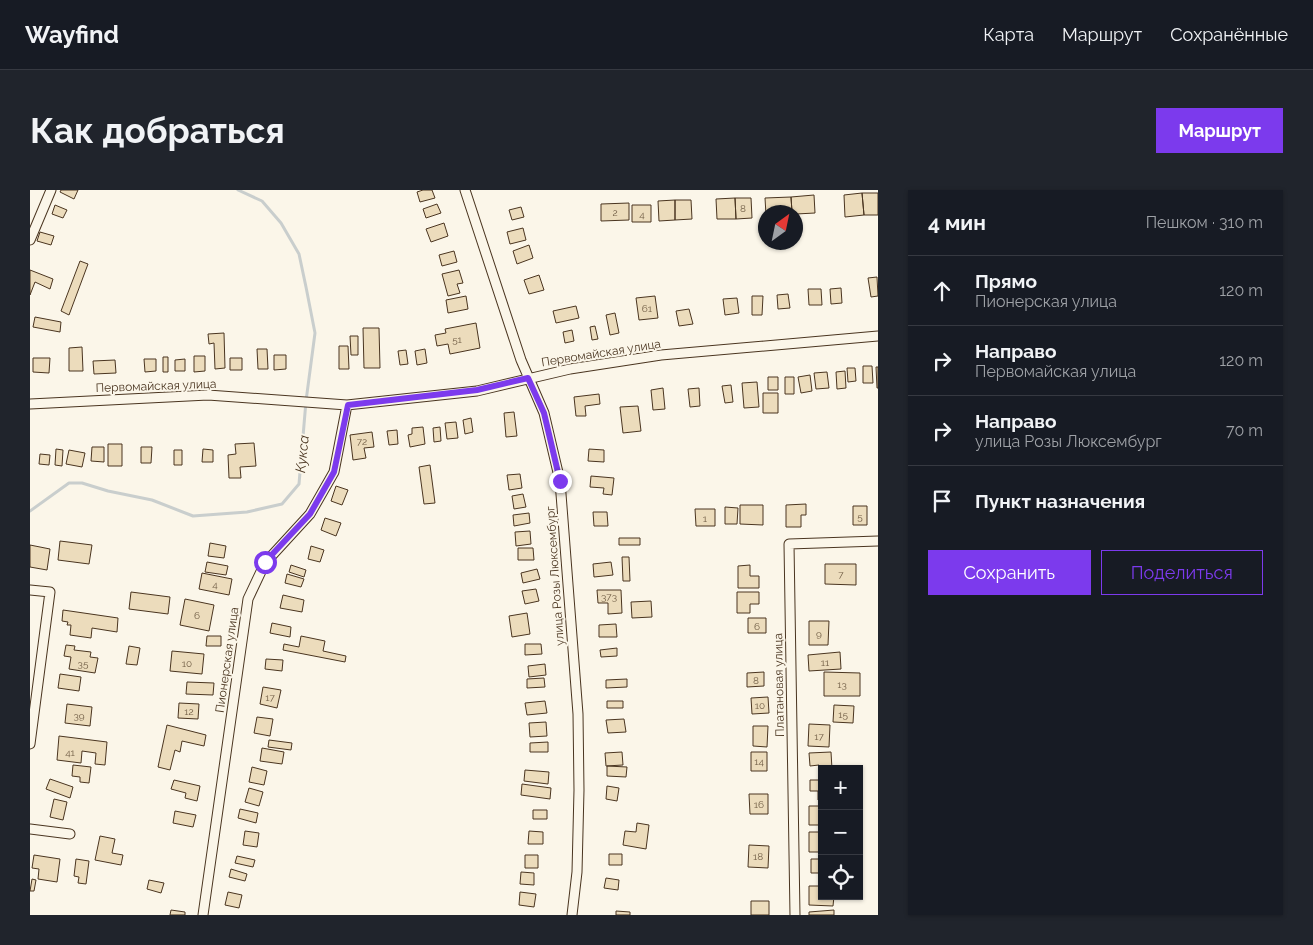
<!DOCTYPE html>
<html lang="ru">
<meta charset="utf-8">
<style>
body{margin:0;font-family:Raleway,sans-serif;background:#20242c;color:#f1f3f6}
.controls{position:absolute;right:15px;bottom:15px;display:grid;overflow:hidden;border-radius:0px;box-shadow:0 1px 4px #0004}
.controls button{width:45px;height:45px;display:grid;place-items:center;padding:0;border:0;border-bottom:1px solid #363941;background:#171b24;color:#f1f3f6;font:25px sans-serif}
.compass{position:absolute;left:728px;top:15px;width:45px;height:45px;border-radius:50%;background:#171b24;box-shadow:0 1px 4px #0004;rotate:33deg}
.stop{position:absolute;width:15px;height:15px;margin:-11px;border:4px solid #7c3aed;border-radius:50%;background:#fff}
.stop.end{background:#7c3aed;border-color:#fff;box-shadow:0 1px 5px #0008}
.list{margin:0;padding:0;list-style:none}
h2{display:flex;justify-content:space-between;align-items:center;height:65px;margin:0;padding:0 20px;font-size:21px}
h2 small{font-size:16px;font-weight:400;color:#9ea1a6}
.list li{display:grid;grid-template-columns:32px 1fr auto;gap:15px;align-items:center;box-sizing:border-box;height:70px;padding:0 20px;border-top:1px solid #363941}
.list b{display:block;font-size:19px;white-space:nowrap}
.list p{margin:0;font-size:16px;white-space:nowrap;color:#9ea1a6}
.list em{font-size:16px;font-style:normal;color:#9ea1a6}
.actions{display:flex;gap:10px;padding:15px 20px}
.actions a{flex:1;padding:11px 0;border:1px solid #7c3aed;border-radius:0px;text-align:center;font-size:18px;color:#7c3aed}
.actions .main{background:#7c3aed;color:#fff}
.icon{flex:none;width:28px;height:28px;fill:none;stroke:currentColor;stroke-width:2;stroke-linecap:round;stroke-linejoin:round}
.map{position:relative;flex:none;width:848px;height:725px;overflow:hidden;border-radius:0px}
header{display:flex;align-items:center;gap:30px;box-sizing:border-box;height:70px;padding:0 25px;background:#171b24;border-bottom:1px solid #363941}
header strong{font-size:24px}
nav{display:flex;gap:28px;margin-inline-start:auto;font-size:18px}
.intro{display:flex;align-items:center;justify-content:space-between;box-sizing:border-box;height:120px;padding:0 30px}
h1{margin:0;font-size:35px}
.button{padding:12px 22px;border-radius:0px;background:#7c3aed;color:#fff;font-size:18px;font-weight:700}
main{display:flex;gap:30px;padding:0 30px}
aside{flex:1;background:#171b24;border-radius:0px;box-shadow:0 1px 4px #0004}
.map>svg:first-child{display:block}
</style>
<header>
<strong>Wayfind</strong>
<nav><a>Карта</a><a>Маршрут</a><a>Сохранённые</a></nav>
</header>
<div class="intro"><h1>Как добраться</h1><a class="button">Маршрут</a></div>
<main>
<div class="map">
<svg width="848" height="725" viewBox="0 0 848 725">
<rect width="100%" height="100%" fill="#fbf6e9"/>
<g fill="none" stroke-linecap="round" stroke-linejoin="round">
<path stroke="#c9cecd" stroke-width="3" d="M 0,321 L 39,293 L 52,293 L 78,301 L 122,310 L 163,326 L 217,322 L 252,314 L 269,294 L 276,211 L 285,143 L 276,97 L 269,64 L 251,33 L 232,11 L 208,0"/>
</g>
<path fill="#ecdcbc" stroke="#4a3520" d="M 31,0 L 48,0 L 44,9 L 30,2 Z
M 393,0 L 402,0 L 405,8 L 390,12 L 387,2 Z
M 832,3 L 848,3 L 848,25 L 834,25 Z
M 832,3 L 834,25 L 815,27 L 814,5 Z
M 784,5 L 785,23 L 766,24 L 766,22 L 762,22 L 761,7 Z
M 761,7 L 762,22 L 736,22 L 736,25 L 735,8 Z
M 705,8 L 721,8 L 722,28 L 706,29 Z
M 705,8 L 706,29 L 687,29 L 686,9 Z
M 645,10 L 661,10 L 662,29 L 645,30 Z
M 645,10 L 645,30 L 629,31 L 628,11 Z
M 599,13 L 599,30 L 571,31 L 571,14 Z
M 407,14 L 411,23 L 396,28 L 393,19 Z
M 25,15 L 37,20 L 33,28 L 22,24 Z
M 602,15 L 621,15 L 621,32 L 602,32 Z
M 491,17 L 494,27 L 482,30 L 479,20 Z
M 414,33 L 418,46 L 401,52 L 396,39 Z
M 493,38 L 496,50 L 480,54 L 477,42 Z
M 10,42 L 24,46 L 21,55 L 7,51 Z
M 499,55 L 503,68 L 487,74 L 483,61 Z
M 424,61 L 427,72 L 412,76 L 409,65 Z
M 50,71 L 58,74 L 39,125 L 31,121 Z
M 0,80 L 23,89 L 20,99 L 5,92 L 0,105 Z
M 429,80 L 433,93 L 427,94 L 430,103 L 418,106 L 412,84 Z
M 509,85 L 514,100 L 499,104 L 494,90 Z
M 847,87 L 848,106 L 841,107 L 838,88 Z
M 811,98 L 812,113 L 801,114 L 800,99 Z
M 778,99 L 791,99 L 792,115 L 779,115 Z
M 758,104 L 760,118 L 748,119 L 747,105 Z
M 436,106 L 438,119 L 418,123 L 416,110 Z
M 625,106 L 628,128 L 609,130 L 606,108 Z
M 722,106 L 733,106 L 732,125 L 722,125 Z
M 707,108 L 709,123 L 695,125 L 693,109 Z
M 546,116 L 549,128 L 526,133 L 523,121 Z
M 659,119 L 663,134 L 649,136 L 646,121 Z
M 585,123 L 589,143 L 580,145 L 576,125 Z
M 5,127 L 31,132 L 30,142 L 3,137 Z
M 446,133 L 450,158 L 420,164 L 418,154 L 407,156 L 405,145 L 416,143 L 415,139 Z
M 565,136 L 568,149 L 562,150 L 560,137 Z
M 333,138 L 349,138 L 350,178 L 334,178 Z
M 542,140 L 544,151 L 535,153 L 533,142 Z
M 194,143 L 195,178 L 185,179 L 184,153 L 179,154 L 178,144 Z
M 320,146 L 328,146 L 328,165 L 321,165 Z
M 309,156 L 318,156 L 319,179 L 309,179 Z
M 52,157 L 53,181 L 39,181 L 39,158 Z
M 227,159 L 237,159 L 238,179 L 228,179 Z
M 395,159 L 397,173 L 387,175 L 385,161 Z
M 376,160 L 378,174 L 370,175 L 368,161 Z
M 244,165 L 256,165 L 256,179 L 244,180 Z
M 164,166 L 175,166 L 175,181 L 164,182 Z
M 133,167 L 138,167 L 138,182 L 133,182 Z
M 3,168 L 20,168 L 19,183 L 3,182 Z
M 200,168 L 212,168 L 212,180 L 200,180 Z
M 114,169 L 126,169 L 126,181 L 115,182 Z
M 155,169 L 155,181 L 145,181 L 145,170 Z
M 85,170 L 86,183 L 64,184 L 63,171 Z
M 833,176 L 842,176 L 843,193 L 833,193 Z
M 846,177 L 848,177 L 848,198 L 847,198 Z
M 817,178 L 825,178 L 826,191 L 818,192 Z
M 815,181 L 816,198 L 807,199 L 806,182 Z
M 797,182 L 799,198 L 786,199 L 784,183 Z
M 780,185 L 782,201 L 771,203 L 768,187 Z
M 738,187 L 748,187 L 748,200 L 738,200 Z
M 755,187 L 764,187 L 764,204 L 755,204 Z
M 727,192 L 729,217 L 714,218 L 712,193 Z
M 701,195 L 703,212 L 695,213 L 692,196 Z
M 633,198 L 635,219 L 623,220 L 621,200 Z
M 669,198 L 670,216 L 660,217 L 658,199 Z
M 733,203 L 748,203 L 748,223 L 733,223 Z
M 569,204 L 570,214 L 555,216 L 556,226 L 546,226 L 544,207 Z
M 608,216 L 611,241 L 593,243 L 590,217 Z
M 484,222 L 487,246 L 476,247 L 474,223 Z
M 441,228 L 443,242 L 435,244 L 433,230 Z
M 426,232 L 428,248 L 417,249 L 415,233 Z
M 393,237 L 395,254 L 380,257 L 378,245 L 382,244 L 382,238 Z
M 410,237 L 411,251 L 404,252 L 403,238 Z
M 367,240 L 368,254 L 359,255 L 357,241 Z
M 342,242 L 344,257 L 334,258 L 336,268 L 323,270 L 320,245 Z
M 224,253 L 226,276 L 210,277 L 211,288 L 199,288 L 198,265 L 206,264 L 205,254 Z
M 78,254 L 92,254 L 92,276 L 78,276 Z
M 62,257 L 74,257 L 74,272 L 61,271 Z
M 111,257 L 122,257 L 121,273 L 111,273 Z
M 26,259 L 33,260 L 32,276 L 25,275 Z
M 173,259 L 183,260 L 183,272 L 172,272 Z
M 559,259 L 574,260 L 574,272 L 558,271 Z
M 39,260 L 55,263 L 52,277 L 36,274 Z
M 144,260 L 152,260 L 152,275 L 144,275 Z
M 10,264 L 20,265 L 19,275 L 9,274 Z
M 400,275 L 405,313 L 394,314 L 389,277 Z
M 490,284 L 492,298 L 479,300 L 477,285 Z
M 561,286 L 584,288 L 582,305 L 573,304 L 574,298 L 560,297 Z
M 306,296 L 318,300 L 312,315 L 301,311 Z
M 493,304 L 496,317 L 484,319 L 482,306 Z
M 776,314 L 776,325 L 771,325 L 771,337 L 756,337 L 756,315 Z
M 710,315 L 733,315 L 733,335 L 710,334 Z
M 823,316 L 837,316 L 837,335 L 823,335 Z
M 695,317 L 708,318 L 707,334 L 695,334 Z
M 665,319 L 685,319 L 685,336 L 666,336 Z
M 563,322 L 577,322 L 578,336 L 564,336 Z
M 499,323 L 500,333 L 484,336 L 483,325 Z
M 295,328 L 311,333 L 306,346 L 291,340 Z
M 500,341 L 501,354 L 486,356 L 485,342 Z
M 589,348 L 610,348 L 610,355 L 589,355 Z
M 30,351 L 62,355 L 59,374 L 28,370 Z
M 180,353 L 196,356 L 194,368 L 178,366 Z
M 0,355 L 20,359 L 17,380 L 0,377 Z
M 281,356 L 294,360 L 290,372 L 278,369 Z
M 488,358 L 503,358 L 504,370 L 488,370 Z
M 592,367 L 599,367 L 600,391 L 593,391 Z
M 177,372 L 198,376 L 196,385 L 175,382 Z
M 581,372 L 583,385 L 564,387 L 563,374 Z
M 795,374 L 826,374 L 826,395 L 795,394 Z
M 261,375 L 276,380 L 274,387 L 259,382 Z
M 720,375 L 720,386 L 729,386 L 729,398 L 708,398 L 708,376 Z
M 507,379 L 510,389 L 493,393 L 491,383 Z
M 172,383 L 202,389 L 199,405 L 169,399 Z
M 257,384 L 274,389 L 271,397 L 255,393 Z
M 506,399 L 509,411 L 495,414 L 492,401 Z
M 567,400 L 591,400 L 592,423 L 578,424 L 578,413 L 568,413 Z
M 101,402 L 140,407 L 138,424 L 99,419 Z
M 707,402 L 729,402 L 729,414 L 720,414 L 720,423 L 707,423 Z
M 253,405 L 274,410 L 272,422 L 250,418 Z
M 155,409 L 184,415 L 179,441 L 150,435 Z
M 621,411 L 622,427 L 602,428 L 601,412 Z
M 33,420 L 88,428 L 87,442 L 62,438 L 61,448 L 40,445 L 41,435 L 37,435 L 38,432 L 32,431 Z
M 497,423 L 500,444 L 482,447 L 479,426 Z
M 718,428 L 736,428 L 736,443 L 718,443 Z
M 779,431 L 799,431 L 798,455 L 779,455 Z
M 242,433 L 261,437 L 260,447 L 240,443 Z
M 586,434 L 587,447 L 569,447 L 569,435 Z
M 177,446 L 191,446 L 191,456 L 176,456 Z
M 271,446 L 295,451 L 293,461 L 316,466 L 315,472 L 253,460 L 254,454 L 269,457 Z
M 495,454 L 511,454 L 512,464 L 495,465 Z
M 36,455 L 45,456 L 44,460 L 61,462 L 60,467 L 68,468 L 65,483 L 39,479 L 41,467 L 34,466 Z
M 99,456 L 110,458 L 107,475 L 96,474 Z
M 587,458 L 587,466 L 571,467 L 570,460 Z
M 142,461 L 174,464 L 172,484 L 140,481 Z
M 810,462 L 811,479 L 779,481 L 778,465 Z
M 236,469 L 253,470 L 252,481 L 235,479 Z
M 515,474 L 516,485 L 499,487 L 498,476 Z
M 734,482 L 734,496 L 717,497 L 717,483 Z
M 794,482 L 830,483 L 830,506 L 794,506 Z
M 30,484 L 51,487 L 49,501 L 28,498 Z
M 514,488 L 515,497 L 497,498 L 497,489 Z
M 597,489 L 597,497 L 576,498 L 576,490 Z
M 157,492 L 184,493 L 183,505 L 156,504 Z
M 233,497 L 251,500 L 247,518 L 230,514 Z
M 738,507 L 739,523 L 722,524 L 721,508 Z
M 515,511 L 517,523 L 497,525 L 495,513 Z
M 577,511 L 593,511 L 593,518 L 577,518 Z
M 149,513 L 169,514 L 168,529 L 148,528 Z
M 37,514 L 62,517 L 60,536 L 35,533 Z
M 804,515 L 824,516 L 823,533 L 803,532 Z
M 227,527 L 243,529 L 240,546 L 224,543 Z
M 594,529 L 596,542 L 578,543 L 576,530 Z
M 516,532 L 517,546 L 500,547 L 499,533 Z
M 779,534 L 800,535 L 799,557 L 778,556 Z
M 137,535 L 176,545 L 174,556 L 152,551 L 150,562 L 145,560 L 140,580 L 128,577 Z
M 723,536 L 738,536 L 737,557 L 723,556 Z
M 29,546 L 77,552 L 75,575 L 65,574 L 66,563 L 52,561 L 51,573 L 27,570 Z
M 239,550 L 262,553 L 261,560 L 238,557 Z
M 518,552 L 518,562 L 500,562 L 500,553 Z
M 232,558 L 254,562 L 252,574 L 230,571 Z
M 592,562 L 593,575 L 576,576 L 575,563 Z
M 721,562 L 737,562 L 737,581 L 721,581 Z
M 801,562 L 802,579 L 792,579 L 792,582 L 789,582 L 789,575 L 780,576 L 779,563 Z
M 43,575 L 61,577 L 59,593 L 50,592 L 50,587 L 42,586 Z
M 577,576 L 597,577 L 596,587 L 577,586 Z
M 222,577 L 237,581 L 234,595 L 219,592 Z
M 495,580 L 519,582 L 518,594 L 494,591 Z
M 20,589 L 43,597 L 40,608 L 16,599 Z
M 144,590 L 170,596 L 167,611 L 155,608 L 156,603 L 141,599 Z
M 780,590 L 792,590 L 792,610 L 788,610 L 788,601 L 780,601 Z
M 492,594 L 521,598 L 520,609 L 491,605 Z
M 577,596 L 589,598 L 587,611 L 576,609 Z
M 219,598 L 233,602 L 229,616 L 215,612 Z
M 719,604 L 738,604 L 738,624 L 720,624 Z
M 24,609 L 37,612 L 33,630 L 20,627 Z
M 779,616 L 792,616 L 792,635 L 779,635 Z
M 210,619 L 228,623 L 226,633 L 208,628 Z
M 503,620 L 517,620 L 517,629 L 503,629 Z
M 145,621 L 166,625 L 163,637 L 143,633 Z
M 607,633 L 619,635 L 616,659 L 593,655 L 595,641 L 606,642 Z
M 215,641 L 229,643 L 227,657 L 213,655 Z
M 499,641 L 513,642 L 513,654 L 498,654 Z
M 779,642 L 792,642 L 792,662 L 779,662 Z
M 70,646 L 85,649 L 82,663 L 93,665 L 91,675 L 65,670 Z
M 719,655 L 739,656 L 738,678 L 718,677 Z
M 579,664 L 592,664 L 592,675 L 579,675 Z
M 4,665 L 30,669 L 27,692 L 8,689 L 9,679 L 2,678 Z
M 495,665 L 508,665 L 508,678 L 495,678 Z
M 207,666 L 225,670 L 223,677 L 205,673 Z
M 46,669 L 59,671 L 56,694 L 48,693 L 49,687 L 44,686 Z
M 781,669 L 792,669 L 792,683 L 781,683 Z
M 201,679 L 217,684 L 215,691 L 199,687 Z
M 491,682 L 504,683 L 504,695 L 490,694 Z
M 576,688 L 589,690 L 588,700 L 574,698 Z
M 2,689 L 6,690 L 4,701 L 0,701 Z
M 119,690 L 134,693 L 131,703 L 117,699 Z
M 779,696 L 792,696 L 792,706 L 804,706 L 803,716 L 779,715 Z
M 198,702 L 212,705 L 209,718 L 195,715 Z
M 490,702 L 506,704 L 504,717 L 489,715 Z
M 721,711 L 739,711 L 739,725 L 721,725 Z
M 141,720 L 155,722 L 155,725 L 140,725 Z
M 804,720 L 804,725 L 779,725 L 779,722 Z
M 586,721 L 600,722 L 600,725 L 586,725 Z"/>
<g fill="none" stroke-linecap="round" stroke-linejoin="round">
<defs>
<path id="street" d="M 435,0 L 491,170 L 514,223 L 530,291 L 548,524 L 549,600 L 547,682 L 542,725
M 0,50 L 21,0
M 0,214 L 178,205 L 317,215 L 447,201 L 540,179 L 631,165 L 848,146
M 0,400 L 20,402 L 0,554
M 0,639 L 40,644
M 173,725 L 218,409 L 235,373 L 280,324 L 304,282 L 317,215
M 765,725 L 759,354 L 848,351"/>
</defs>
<use href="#street" stroke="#4a3520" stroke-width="11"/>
<use href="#street" stroke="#fbf6e9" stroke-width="9"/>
</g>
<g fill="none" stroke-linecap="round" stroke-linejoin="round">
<path stroke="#7c3aed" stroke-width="6" d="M 235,372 L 280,324 L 304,282 L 318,215 L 447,200 L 498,188 L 514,223 L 530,291"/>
</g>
<g text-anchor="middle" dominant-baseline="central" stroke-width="4" stroke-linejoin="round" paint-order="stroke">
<g font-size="10" fill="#725f47">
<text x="713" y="18">8</text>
<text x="585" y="22">2</text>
<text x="612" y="24">4</text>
<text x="617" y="118">61</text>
<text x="427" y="149">51</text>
<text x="332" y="251">72</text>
<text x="830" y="326">5</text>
<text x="675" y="328">1</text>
<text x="811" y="384">7</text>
<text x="185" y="394">4</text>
<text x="579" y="406">373</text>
<text x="167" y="425">6</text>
<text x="727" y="436">6</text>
<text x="789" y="443">9</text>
<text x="795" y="472">11</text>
<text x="53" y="473">35</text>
<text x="157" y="473">10</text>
<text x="726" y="490">8</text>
<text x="812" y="494">13</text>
<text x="240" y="507">17</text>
<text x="730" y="515">10</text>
<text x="159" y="521">12</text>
<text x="813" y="524">15</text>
<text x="49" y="525">39</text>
<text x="789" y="546">17</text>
<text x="40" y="562">41</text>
<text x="729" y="571">14</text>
<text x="729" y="614">16</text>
<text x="728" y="666">18</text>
</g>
<g font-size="12" fill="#4a3520" stroke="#fbf6e9">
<text transform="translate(571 163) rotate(-9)">Первомайская улица</text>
<text transform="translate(126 196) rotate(-2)">Первомайская улица</text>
<text transform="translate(525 386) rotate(-94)">улица Розы Люксембург</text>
<text transform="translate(197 470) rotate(-82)">Пионерская улица</text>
<text transform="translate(749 495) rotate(-91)">Платановая улица</text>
</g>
<g font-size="14" font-style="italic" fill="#4a3520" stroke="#fbf6e9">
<text transform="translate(272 264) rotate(-84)">Кукса</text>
</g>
</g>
</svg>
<div class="controls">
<button>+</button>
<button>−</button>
<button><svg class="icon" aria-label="locate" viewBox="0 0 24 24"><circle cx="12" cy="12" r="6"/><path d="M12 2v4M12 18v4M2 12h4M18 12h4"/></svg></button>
</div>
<svg class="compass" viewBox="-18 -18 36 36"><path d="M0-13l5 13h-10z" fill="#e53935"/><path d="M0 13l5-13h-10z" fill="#9ea1a6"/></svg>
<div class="stop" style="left:235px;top:372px"></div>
<div class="stop end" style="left:530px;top:291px"></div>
</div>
<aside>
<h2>4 мин<small>Пешком · 310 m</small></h2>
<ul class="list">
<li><svg class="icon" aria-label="ahead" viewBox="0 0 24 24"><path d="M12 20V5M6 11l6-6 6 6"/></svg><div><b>Прямо</b><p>Пионерская улица</p></div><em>120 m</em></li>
<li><svg class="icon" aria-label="right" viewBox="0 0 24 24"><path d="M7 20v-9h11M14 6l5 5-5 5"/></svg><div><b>Направо</b><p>Первомайская улица</p></div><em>120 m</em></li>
<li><svg class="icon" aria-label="right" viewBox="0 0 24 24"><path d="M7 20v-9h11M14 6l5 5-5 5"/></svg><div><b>Направо</b><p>улица Розы Люксембург</p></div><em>70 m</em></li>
<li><svg class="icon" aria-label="arrive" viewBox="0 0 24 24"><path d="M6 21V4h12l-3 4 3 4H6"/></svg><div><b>Пункт назначения</b></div></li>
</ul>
<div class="actions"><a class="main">Сохранить</a><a>Поделиться</a></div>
</aside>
</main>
